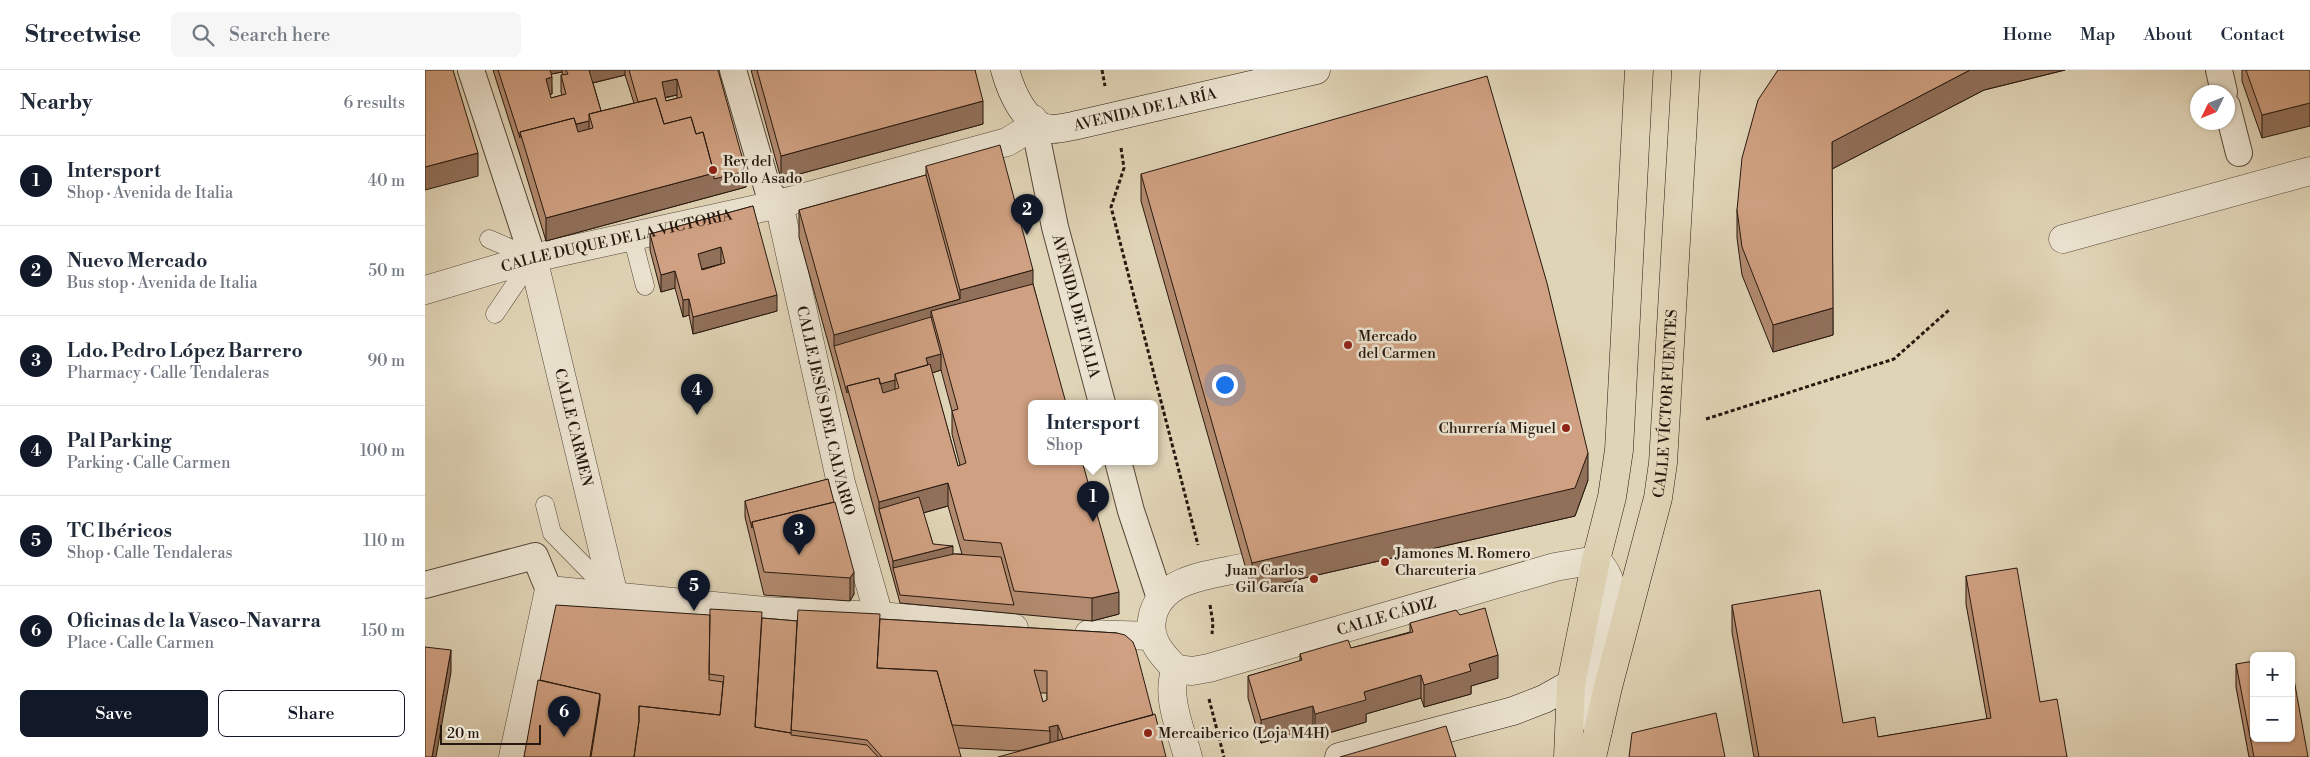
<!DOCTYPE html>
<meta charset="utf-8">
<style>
body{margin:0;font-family:"Libre Bodoni",serif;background:#f6f6f7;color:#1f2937}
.controls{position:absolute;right:15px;bottom:15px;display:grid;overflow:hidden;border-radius:8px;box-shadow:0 1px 4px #0004}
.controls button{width:45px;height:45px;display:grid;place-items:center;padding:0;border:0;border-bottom:1px solid #e0e1e3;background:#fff;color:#1f2937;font:25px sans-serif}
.compass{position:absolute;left:1765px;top:15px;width:45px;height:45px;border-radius:50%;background:#fff;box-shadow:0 1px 4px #0004;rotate:227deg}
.scale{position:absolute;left:15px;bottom:12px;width:101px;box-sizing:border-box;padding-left:5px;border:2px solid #27180f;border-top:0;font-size:14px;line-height:18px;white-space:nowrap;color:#27180f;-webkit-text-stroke:4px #ebe3d0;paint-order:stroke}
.you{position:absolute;left:799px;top:314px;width:18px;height:18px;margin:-12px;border:4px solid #fff;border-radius:50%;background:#1a73e8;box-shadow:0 0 0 8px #1a73e833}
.badge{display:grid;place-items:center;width:32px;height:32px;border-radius:50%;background:#111827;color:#fff;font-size:16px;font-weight:700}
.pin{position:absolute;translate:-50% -41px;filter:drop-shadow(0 1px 2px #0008)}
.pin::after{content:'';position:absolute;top:26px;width:18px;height:15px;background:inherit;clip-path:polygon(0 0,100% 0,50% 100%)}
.popup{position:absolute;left:603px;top:330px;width:130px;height:65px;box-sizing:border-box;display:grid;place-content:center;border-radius:8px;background:#fff;filter:drop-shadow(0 1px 4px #0005);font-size:16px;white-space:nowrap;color:#747a83}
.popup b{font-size:19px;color:#1f2937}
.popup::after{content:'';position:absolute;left:50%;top:100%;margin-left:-10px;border:10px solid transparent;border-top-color:#fff}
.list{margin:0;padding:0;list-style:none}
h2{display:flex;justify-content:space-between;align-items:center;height:65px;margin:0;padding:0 20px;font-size:21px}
h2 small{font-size:16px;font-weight:400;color:#747a83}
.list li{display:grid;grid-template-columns:32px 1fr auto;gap:15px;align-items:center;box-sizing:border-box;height:90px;padding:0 20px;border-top:1px solid #e0e1e3}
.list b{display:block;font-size:19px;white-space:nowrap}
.list p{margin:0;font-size:16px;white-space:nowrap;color:#747a83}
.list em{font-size:16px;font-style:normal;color:#747a83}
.actions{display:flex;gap:10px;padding:15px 20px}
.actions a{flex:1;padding:11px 0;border:1px solid #111827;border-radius:8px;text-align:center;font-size:18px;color:#111827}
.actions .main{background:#111827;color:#fff}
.icon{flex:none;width:28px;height:28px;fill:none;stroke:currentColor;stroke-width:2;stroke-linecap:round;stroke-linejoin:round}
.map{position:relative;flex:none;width:1885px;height:687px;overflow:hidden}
header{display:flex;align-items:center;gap:30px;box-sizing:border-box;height:70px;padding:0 25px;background:#fff;border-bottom:1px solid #e0e1e3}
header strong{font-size:24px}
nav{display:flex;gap:28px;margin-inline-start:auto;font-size:18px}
.search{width:350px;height:45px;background:#f6f6f7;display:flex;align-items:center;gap:12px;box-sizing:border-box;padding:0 18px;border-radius:8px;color:#747a83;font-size:19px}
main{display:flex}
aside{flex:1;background:#fff}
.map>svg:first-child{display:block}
</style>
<header>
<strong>Streetwise</strong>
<div class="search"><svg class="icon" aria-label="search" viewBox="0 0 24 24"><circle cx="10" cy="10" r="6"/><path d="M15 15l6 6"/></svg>Search here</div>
<nav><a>Home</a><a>Map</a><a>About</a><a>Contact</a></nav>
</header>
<main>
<aside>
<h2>Nearby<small>6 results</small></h2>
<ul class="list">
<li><span class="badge">1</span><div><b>Intersport</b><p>Shop · Avenida de Italia</p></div><em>40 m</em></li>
<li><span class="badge">2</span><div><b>Nuevo Mercado</b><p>Bus stop · Avenida de Italia</p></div><em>50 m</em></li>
<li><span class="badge">3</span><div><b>Ldo. Pedro López Barrero</b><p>Pharmacy · Calle Tendaleras</p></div><em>90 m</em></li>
<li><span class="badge">4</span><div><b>Pal Parking</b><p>Parking · Calle Carmen</p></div><em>100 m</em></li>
<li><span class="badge">5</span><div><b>TC Ibéricos</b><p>Shop · Calle Tendaleras</p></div><em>110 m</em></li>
<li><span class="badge">6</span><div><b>Oficinas de la Vasco-Navarra</b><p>Place · Calle Carmen</p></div><em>150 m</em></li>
</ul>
<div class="actions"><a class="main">Save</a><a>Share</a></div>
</aside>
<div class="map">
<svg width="1885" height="687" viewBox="0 0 1885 687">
<rect width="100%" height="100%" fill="#e0d4b6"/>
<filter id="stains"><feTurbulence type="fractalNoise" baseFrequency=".004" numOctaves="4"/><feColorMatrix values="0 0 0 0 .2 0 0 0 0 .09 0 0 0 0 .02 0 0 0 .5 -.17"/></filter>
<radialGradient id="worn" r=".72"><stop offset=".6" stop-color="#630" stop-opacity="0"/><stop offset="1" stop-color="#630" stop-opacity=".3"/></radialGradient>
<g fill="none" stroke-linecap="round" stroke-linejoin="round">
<defs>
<path id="service" d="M 207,166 L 220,216
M 64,169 L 108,188 L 70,244
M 120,435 L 127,463 L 187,524"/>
<g id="pedestrian">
<path d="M 46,0 L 108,188"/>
<path d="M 308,0 L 343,120 L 354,134"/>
<path d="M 1794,0 L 1799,22"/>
<path d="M 1802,36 L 1814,83"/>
<path id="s1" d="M 608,49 L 630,157 L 677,333"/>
<path d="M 693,391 L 706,441 L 735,528"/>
<path d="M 0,515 L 110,486 L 124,520"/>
</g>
<g id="minor">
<path id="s2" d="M 354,134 L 416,413 L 454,546"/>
<path d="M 1638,169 L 1885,101"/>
<path id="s3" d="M 108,188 L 189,526"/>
<path id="s4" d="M 0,220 L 108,188 L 354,134 L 582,72 L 600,61 L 608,49"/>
<path d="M 664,564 L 727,566"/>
<path id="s5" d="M 751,599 L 767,601 L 784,598 L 1130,497 L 1171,490 C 1204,523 1177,561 1170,599 C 1166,620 1166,640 1173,660"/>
<path d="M 751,599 C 737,585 723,570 727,549 C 734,507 787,505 821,497"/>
<path d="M 751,599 C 740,626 756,660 763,687"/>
<path d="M 88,687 L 124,520 L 340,541 L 454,546 L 589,558"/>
</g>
<g id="secondary">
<path id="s6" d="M 580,0 C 586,21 601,59 628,59 C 635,59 642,57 648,56 L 891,0"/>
<path d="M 914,687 L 1088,641 L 1119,629 L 1146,614"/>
</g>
<g id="primary">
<path d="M 1143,687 L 1146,614 L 1171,490 L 1187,427 L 1194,380 L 1214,0"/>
<path id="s7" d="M 1167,687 L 1183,617 L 1233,428 L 1238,393 L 1261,0"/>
</g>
</defs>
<use href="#service" stroke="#554739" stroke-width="19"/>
<use href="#pedestrian" stroke="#554739" stroke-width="28"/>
<use href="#minor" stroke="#554739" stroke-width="29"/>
<use href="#secondary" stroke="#27180f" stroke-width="29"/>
<use href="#primary" stroke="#27180f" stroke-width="29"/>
<path stroke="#27180f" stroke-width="3" stroke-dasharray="4 2.5" stroke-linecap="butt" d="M 677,0 L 680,16
M 696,78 L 699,98 L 686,137 L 773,475
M 1281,349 L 1469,289 L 1524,240
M 785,535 L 788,553 L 787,564
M 784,629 L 799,687"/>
<use href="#service" stroke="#ebe3d0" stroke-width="18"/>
<use href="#pedestrian" stroke="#ebe3d0" stroke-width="26"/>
<use href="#minor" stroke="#ebe3d0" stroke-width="28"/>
<use href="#secondary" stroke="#ebe3d0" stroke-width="28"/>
<use href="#primary" stroke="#e0d4b6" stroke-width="28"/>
</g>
<path fill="#b28a6f" stroke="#27180f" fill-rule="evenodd" d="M 68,0 L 293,0 L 321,117 L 121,171 L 95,85 ZM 137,2 L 138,5 L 136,5 L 136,22 L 137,25 L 126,28 L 125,24 L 127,24 L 126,4 ZM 200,5 L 209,33 L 176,41 L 168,13 ZM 252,25 L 252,28 L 241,31 L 240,28 Z
M 326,0 L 550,0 L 558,54 L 356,109 Z
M 1353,0 L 1640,0 L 1559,20 L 1407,99 L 1408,265 L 1348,282 L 1317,205 L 1312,168 L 1312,140 Z
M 1817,0 L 1885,0 L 1837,68 L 1817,11 Z
M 501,96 L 608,214 L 694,544 L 667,551 L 475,533 L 374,167 L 374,140 L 501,105 ZM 516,300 L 527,341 L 527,364 L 535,395 L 533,396 L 507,303 ZM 523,436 L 537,484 L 528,484 L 508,474 L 498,443 Z
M 716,104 L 1163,410 L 1150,446 L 827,520 L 716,131 Z
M 328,136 L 352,241 L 268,264 L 264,245 L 258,247 L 250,218 L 236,222 L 225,180 L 225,164 ZM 296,194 L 296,195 L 277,200 L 277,199 Z
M 403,409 L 429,524 L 425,531 L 339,525 L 320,447 L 320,431 Z
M 1541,506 L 1615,632 L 1642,687 L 1329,687 L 1307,562 L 1307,535 L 1418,653 L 1453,667 L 1562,649 L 1541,534 Z
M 337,548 L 372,551 L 455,549 L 692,563 L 728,645 L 593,681 L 533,678 L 536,687 L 99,687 L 115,610 ZM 615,623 L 622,623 L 622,630 L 618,632 Z
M 985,553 L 1073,608 L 1046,616 L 1046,624 L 999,637 L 996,628 L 941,644 L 941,652 L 890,667 L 888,658 L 836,673 L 823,628 L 823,606 L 875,591 L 875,584 L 926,578 L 985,562 Z
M 1811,594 L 1883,687 L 1824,687 L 1811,617 Z"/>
<path fill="#91705a" stroke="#27180f" d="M 122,0 L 137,0 L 137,2 L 122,5 Z
M 163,0 L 200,0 L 200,5 L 163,14 Z
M 1545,0 L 1640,0 L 1559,20 L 1407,99 L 1407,72 Z
M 127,7 L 127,24 L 121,25 L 121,9 Z
M 252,9 L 252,25 L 237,28 L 237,12 Z
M 558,31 L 558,54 L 356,109 L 356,86 Z
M 1885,33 L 1885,56 L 1837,68 L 1837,45 Z
M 164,51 L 164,67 L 97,68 Z
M 53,83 L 53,106 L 0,120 L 0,97 Z
M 321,101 L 321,117 L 121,171 L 121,148 L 289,103 Z
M 296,177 L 296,194 L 273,200 L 273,184 Z
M 608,200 L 608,236 L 506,241 L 506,264 L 409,276 L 409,265 L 535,229 L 535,220 Z
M 250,201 L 250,218 L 236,222 L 236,205 Z
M 352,225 L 352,241 L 268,264 L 268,247 Z
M 264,229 L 264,245 L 258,247 L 258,230 Z
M 1408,238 L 1408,265 L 1348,282 L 1348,255 Z
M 516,284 L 516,300 L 504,304 L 501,288 Z
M 470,310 L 470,326 L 423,322 Z
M 1163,383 L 1163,410 L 1150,446 L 827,520 L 827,493 Z
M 523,413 L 523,436 L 458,454 L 454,439 L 454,432 Z
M 528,476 L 528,492 L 468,498 L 468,491 Z
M 429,502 L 429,524 L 425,531 L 425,508 Z
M 694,522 L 694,544 L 667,551 L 667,528 Z
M 26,580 L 26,602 L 11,687 L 7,687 Z
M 1073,585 L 1073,608 L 1046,616 L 1046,624 L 999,637 L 999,615 L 1044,594 Z
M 996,605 L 996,628 L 941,644 L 941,652 L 890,667 L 890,644 L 939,622 Z
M 175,624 L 175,647 L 169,687 L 165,687 Z
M 888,636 L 888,658 L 836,673 L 836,650 Z
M 633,655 L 633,677 L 625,680 L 625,661 L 624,657 Z"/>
<path fill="#cfa081" stroke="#27180f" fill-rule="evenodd" d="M 0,0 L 28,0 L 53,83 L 0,97 Z
M 73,0 L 125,0 L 127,7 L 121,9 L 126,28 L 141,24 L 136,5 L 143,4 L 141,0 L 164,0 L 176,41 L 164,44 L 164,51 L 151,54 L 149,48 L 95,62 L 95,68 Z
M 204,0 L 293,0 L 321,101 L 289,109 L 289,103 L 278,62 L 271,64 L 266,47 L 239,54 L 231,28 L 213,32 ZM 252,9 L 257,27 L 241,31 L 237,12 Z
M 332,0 L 550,0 L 558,31 L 356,86 Z
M 1353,0 L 1545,0 L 1407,72 L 1408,238 L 1348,255 L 1317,177 L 1312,140 L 1317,88 L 1333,30 Z
M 1821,0 L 1885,0 L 1885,33 L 1837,45 Z
M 1062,6 L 1122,213 L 1163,383 L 1150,418 L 827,493 L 716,104 Z
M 231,28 L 239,54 L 266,47 L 271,64 L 278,62 L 289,103 L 121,148 L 95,62 L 149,48 L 153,62 L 168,58 L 164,44 Z
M 575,75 L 608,200 L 535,220 L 501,96 Z
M 501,105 L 535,229 L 409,265 L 374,140 Z
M 328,136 L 352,225 L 268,247 L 264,229 L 258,230 L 250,201 L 236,205 L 225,164 ZM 296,177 L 300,193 L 277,200 L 273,184 Z
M 608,214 L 641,333 L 607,333 L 607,391 L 657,391 L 694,522 L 667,528 L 589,521 L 576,473 L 539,470 L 523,413 L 454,432 L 422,316 L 454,308 L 458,323 L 474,318 L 470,304 L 505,294 L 533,396 L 541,393 L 527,341 L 533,339 L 506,241 Z
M 506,247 L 516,284 L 501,288 L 503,295 L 470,304 L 470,310 L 455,314 L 454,308 L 422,316 L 422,323 L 409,276 Z
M 403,409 L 409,432 L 327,452 L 327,458 L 320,431 Z
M 494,427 L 508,474 L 528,476 L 468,491 L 454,439 Z
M 410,432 L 429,502 L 425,508 L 339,502 L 327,452 Z
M 529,484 L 576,487 L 589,535 L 475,525 L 468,498 Z
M 1592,498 L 1615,632 L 1632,629 L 1642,687 L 1334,687 L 1307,535 L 1395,520 L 1418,653 L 1450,647 L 1453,667 L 1566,648 L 1541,506 Z
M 131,535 L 285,545 L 284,610 L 298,612 L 295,645 L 214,636 L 214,651 L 209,687 L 166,687 L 175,630 L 175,624 L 115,610 Z
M 1060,538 L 1073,585 L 1044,594 L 1046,601 L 999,615 L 996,605 L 939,622 L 941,630 L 890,644 L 888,636 L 836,650 L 823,606 L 877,590 L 875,584 L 923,570 L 926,578 L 988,562 L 985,553 L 1031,540 L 1035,545 Z
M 285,539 L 337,542 L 330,657 L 366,663 L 366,665 L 442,675 L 453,687 L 209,687 L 214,651 L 214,636 L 295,645 L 299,606 L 284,604 Z
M 373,540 L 455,544 L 452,598 L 512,601 L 536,687 L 457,687 L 442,670 L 366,660 Z
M 337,548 L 372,551 L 366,663 L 330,657 Z
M 455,549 L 692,563 L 700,565 L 708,572 L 711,580 L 728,645 L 638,669 L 633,655 L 624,657 L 625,661 L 527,655 L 512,601 L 452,598 ZM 609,600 L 622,601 L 622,630 L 618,632 Z
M 0,577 L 26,580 L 7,687 L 0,687 Z
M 1829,591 L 1829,668 L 1866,668 L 1866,593 L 1883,687 L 1829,687 L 1811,594 Z
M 113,610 L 175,624 L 165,687 L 99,687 Z
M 1291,643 L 1300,687 L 1204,687 L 1207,663 Z
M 730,644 L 741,687 L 573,687 Z
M 1021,656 L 1031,687 L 915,687 Z"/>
<g fill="#8f2418" stroke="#ebe3d0" stroke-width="2">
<circle cx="288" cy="100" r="5"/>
<circle cx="923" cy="275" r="5"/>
<circle cx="1141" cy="358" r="5"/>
<circle cx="960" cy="492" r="5"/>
<circle cx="889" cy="509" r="5"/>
<circle cx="723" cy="663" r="5"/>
</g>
<g text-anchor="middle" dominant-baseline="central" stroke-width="5" stroke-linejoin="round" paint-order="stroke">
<g font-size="15" fill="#27180f" stroke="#ebe3d0">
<text stroke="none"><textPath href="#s6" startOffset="175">AVENIDA DE LA RÍA</textPath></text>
<text stroke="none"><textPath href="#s4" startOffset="198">CALLE DUQUE DE LA VICTORIA</textPath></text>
<text stroke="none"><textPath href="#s1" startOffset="192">AVENIDA DE ITALIA</textPath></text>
<text stroke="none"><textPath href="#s7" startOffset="362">CALLE VÍCTOR FUENTES</textPath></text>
<text stroke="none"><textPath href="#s2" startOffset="212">CALLE JESÚS DEL CALVARIO</textPath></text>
<text stroke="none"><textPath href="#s3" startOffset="174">CALLE CARMEN</textPath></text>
<text stroke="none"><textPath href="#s5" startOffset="218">CALLE CÁDIZ</textPath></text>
</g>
<g font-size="15" fill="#27180f" stroke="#ebe3d0" text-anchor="start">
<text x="298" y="91">Rey del<tspan x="298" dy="17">Pollo Asado</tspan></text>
<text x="933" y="266">Mercado<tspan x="933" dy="17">del Carmen</tspan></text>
<text x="1131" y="358" text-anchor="end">Churrería Miguel</text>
<text x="970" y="483">Jamones M. Romero<tspan x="970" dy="17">Charcuteria</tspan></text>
<text x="879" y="500" text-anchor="end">Juan Carlos<tspan x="879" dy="17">Gil García</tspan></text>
<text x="733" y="663">Mercaiberico (Loja M4H)</text>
</g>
</g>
<rect width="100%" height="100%" filter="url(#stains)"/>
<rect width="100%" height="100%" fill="url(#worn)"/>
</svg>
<div class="controls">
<button>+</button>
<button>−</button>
</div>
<svg class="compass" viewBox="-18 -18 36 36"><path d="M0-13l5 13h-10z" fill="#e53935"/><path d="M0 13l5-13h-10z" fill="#747a83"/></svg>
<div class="scale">20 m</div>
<div class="you"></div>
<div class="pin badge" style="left:668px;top:452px">1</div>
<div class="popup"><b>Intersport</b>Shop</div>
<div class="pin badge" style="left:602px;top:165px">2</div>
<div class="pin badge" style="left:374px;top:485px">3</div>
<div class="pin badge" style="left:272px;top:345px">4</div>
<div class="pin badge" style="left:269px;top:541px">5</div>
<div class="pin badge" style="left:139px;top:667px">6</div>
</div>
</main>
